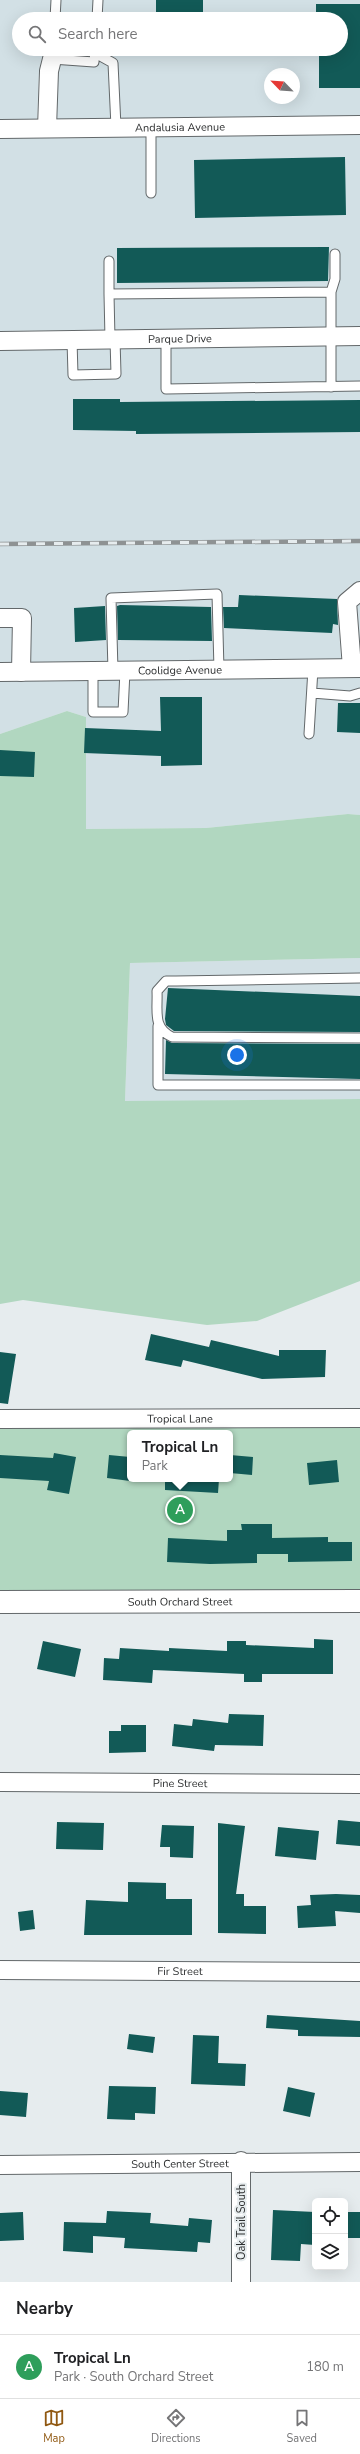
<!DOCTYPE html>
<meta charset="utf-8">
<style>
body{margin:0;font-family:"Nunito Sans",sans-serif;background:#f2f2f2;color:#202124}
.controls{position:absolute;right:12px;bottom:12px;display:grid;overflow:hidden;border-radius:6px;box-shadow:0 4px 16px #0002}
.controls button{width:36px;height:36px;display:grid;place-items:center;padding:0;border:0;border-bottom:1px solid #e0e0e0;background:#fff;color:#202124;font:20px sans-serif}
.compass{position:absolute;left:264px;top:68px;width:36px;height:36px;border-radius:50%;background:#fff;box-shadow:0 4px 16px #0002;rotate:295deg}
.you{position:absolute;left:237px;top:1055px;width:14px;height:14px;margin:-10px;border:3px solid #fff;border-radius:50%;background:#1a73e8;box-shadow:0 0 0 6px #1a73e833}
.badge{display:grid;place-items:center;width:26px;height:26px;border-radius:50%;background:#905811;color:#fff;font-size:13px;font-weight:700}
.pin{position:absolute;translate:-50% -50%;border:2px solid #fff;box-shadow:0 1px 4px #0006}
.popup{position:absolute;left:127px;top:1430px;width:106px;height:52px;box-sizing:border-box;display:grid;place-content:center;border-radius:6px;background:#fff;filter:drop-shadow(0 1px 3px #0005);font-size:13px;white-space:nowrap;color:#757577}
.popup b{font-size:15px;color:#202124}
.popup::after{content:'';position:absolute;left:50%;top:100%;margin-left:-8px;border:8px solid transparent;border-top-color:#fff}
.list{margin:0;padding:0;list-style:none}
h2{display:flex;justify-content:space-between;align-items:center;height:52px;margin:0;padding:0 16px;font-size:17px}
h2 small{font-size:13px;font-weight:400;color:#757577}
.list li{display:grid;grid-template-columns:26px 1fr auto;gap:12px;align-items:center;box-sizing:border-box;height:64px;padding:0 16px;border-top:1px solid #e0e0e0}
.list b{display:block;font-size:15px;white-space:nowrap}
.list p{margin:0;font-size:13px;white-space:nowrap;color:#757577}
.list em{font-size:13px;font-style:normal;color:#757577}
.icon{flex:none;width:22px;height:22px;fill:none;stroke:currentColor;stroke-width:2;stroke-linecap:round;stroke-linejoin:round}
.map{position:relative;flex:none;width:360px;height:2282px;overflow:hidden}
.search{position:absolute;background:#fff;box-shadow:0 4px 16px #0002;left:12px;right:12px;top:12px;height:44px;display:flex;align-items:center;gap:10px;box-sizing:border-box;padding:0 14px;border-radius:22px;color:#757577;font-size:15px}
.sheet{height:116px;background:#fff}
nav{display:flex;justify-content:space-around;align-items:center;box-sizing:border-box;height:56px;border-top:1px solid #e0e0e0;background:#fff;font-size:11px;color:#757577}
nav a{display:grid;justify-items:center;gap:2px}
nav .on{color:#905811}
.map>svg:first-child{display:block}
</style>
<div class="map">
<svg width="360" height="2282" viewBox="0 0 360 2282">
<rect width="100%" height="100%" fill="#e6ecee"/>
<path fill="#d2e0e5" fill-rule="evenodd" d="M 0,0 L 360,0 L 360,116 L 57,119 L 58,73 L 63,53 L 49,49 L 341,49 L 341,19 L 19,19 L 19,49 L 44,49 L 39,70 L 37,119 L 0,120 ZM 270,74 L 294,74 L 294,98 L 270,98 Z
M 360,134 L 360,327 L 0,331 L 0,138 Z
M 360,345 L 360,582 L 350,585 L 339,596 L 337,602 L 341,659 L 31,663 L 31,619 L 20,609 L 0,609 L 0,349 Z
M 360,602 L 360,648 L 356,606 Z
M 0,627 L 12,627 L 12,663 L 0,663 Z
M 360,677 L 360,815 L 348,814 L 206,828 L 85,829 L 86,717 L 67,711 L 0,734 L 0,681 Z
M 360,958 L 360,1099 L 125,1102 L 130,963 Z"/>
<path fill="#b1d7c0" fill-rule="evenodd" d="M 67,711 L 86,717 L 86,829 L 206,828 L 348,814 L 360,815 L 360,958 L 130,963 L 125,1101 L 360,1099 L 360,1281 L 257,1321 L 207,1325 L 23,1300 L 0,1304 L 0,734 Z
M 360,1427 L 360,1592 L 0,1593 L 0,1428 ZM 130,1433 L 230,1433 L 230,1479 L 130,1479 Z"/>
<path fill="#125a57" d="M 156,0 L 203,0 L 203,19 L 156,19 Z
M 316,4 L 360,4 L 360,88 L 319,88 L 319,49 L 341,49 L 341,19 L 316,19 Z
M 345,157 L 346,215 L 195,218 L 194,160 Z
M 329,247 L 328,281 L 117,283 L 117,248 Z
M 73,399 L 120,399 L 120,402 L 360,400 L 360,432 L 136,434 L 136,431 L 73,430 Z
M 239,595 L 337,599 L 338,625 L 333,624 L 332,633 L 224,628 L 223,607 L 238,607 Z
M 120,605 L 211,607 L 212,641 L 118,640 L 117,606 Z
M 105,606 L 106,640 L 75,642 L 74,608 Z
M 160,697 L 202,697 L 202,765 L 161,766 L 161,756 L 84,753 L 85,728 L 161,731 Z
M 338,703 L 360,703 L 360,733 L 337,732 Z
M 0,750 L 35,752 L 34,777 L 0,776 Z
M 168,988 L 360,996 L 360,1032 L 174,1031 L 166,1025 L 165,1019 Z
M 166,1040 L 172,1043 L 360,1044 L 360,1079 L 165,1074 Z
M 151,1334 L 209,1347 L 211,1340 L 279,1356 L 279,1350 L 326,1350 L 325,1377 L 262,1379 L 183,1360 L 181,1367 L 145,1360 Z
M 0,1352 L 16,1354 L 8,1404 L 0,1403 Z
M 54,1453 L 76,1457 L 69,1494 L 47,1490 L 49,1481 L 0,1478 L 0,1455 L 53,1458 Z
M 109,1455 L 130,1457 L 130,1481 L 107,1478 Z
M 230,1455 L 253,1457 L 252,1475 L 230,1473 Z
M 337,1460 L 339,1482 L 309,1485 L 307,1463 Z
M 165,1479 L 219,1479 L 218,1493 L 165,1490 Z
M 241,1524 L 272,1524 L 272,1538 L 328,1537 L 328,1542 L 352,1542 L 352,1561 L 288,1562 L 288,1554 L 257,1554 L 257,1563 L 210,1564 L 167,1562 L 168,1538 L 227,1541 L 227,1530 L 242,1530 Z
M 314,1639 L 333,1640 L 333,1674 L 262,1674 L 262,1682 L 244,1682 L 244,1674 L 153,1670 L 152,1683 L 103,1680 L 104,1658 L 119,1659 L 120,1648 L 169,1651 L 169,1648 L 227,1651 L 227,1641 L 246,1641 L 246,1645 L 314,1648 Z
M 43,1641 L 81,1649 L 75,1677 L 37,1669 Z
M 229,1714 L 264,1715 L 263,1746 L 215,1745 L 214,1751 L 172,1746 L 174,1724 L 192,1726 L 193,1719 L 228,1723 Z
M 121,1725 L 146,1725 L 146,1752 L 109,1753 L 109,1731 L 121,1731 Z
M 338,1820 L 360,1822 L 360,1846 L 336,1844 Z
M 57,1822 L 104,1823 L 103,1850 L 56,1849 Z
M 218,1823 L 245,1826 L 236,1894 L 244,1894 L 244,1906 L 266,1906 L 266,1934 L 218,1933 Z
M 162,1825 L 194,1826 L 193,1858 L 170,1857 L 170,1847 L 160,1847 Z
M 278,1827 L 319,1831 L 316,1860 L 275,1856 Z
M 128,1882 L 166,1883 L 166,1899 L 192,1899 L 192,1935 L 84,1935 L 86,1900 L 128,1902 Z
M 336,1894 L 360,1895 L 360,1913 L 335,1911 L 336,1926 L 298,1928 L 297,1906 L 311,1905 L 310,1895 Z
M 33,1910 L 35,1929 L 20,1931 L 18,1912 Z
M 267,2015 L 360,2021 L 360,2037 L 298,2036 L 298,2030 L 266,2028 Z
M 129,2034 L 155,2037 L 153,2053 L 127,2049 Z
M 193,2035 L 219,2036 L 218,2063 L 246,2064 L 245,2086 L 191,2084 Z
M 109,2086 L 156,2087 L 155,2114 L 135,2113 L 135,2120 L 107,2119 Z
M 288,2087 L 315,2093 L 310,2117 L 283,2111 Z
M 0,2091 L 28,2093 L 26,2117 L 0,2115 Z
M 273,2210 L 315,2212 L 315,2245 L 301,2244 L 300,2261 L 271,2260 Z
M 107,2211 L 151,2213 L 150,2223 L 188,2226 L 189,2218 L 212,2220 L 210,2243 L 198,2242 L 197,2252 L 124,2248 L 125,2238 L 93,2236 L 93,2253 L 63,2251 L 64,2222 L 106,2223 Z
M 23,2212 L 24,2240 L 0,2241 L 0,2213 Z
M 345,2212 L 360,2212 L 360,2238 L 345,2238 Z"/>
<g fill="none" stroke-linecap="round" stroke-linejoin="round">
<defs>
<path id="service" d="M 55,19 L 56,0
M 97,19 L 98,0
M 52,49 L 52,59 L 94,62 L 95,49
M 95,53 L 113,63 L 116,127
M 151,193 L 151,127
M 109,261 L 109,294
M 331,292 L 335,279 L 335,254
M 166,338 L 166,389 L 360,386
M 110,339 L 109,294 L 331,292 L 331,387
M 72,340 L 73,375 L 116,374 L 115,339
M 93,671 L 93,712 L 123,712 L 125,671
M 113,671 L 111,598 L 217,594 L 219,670
M 312,693 L 350,696 L 360,693
M 309,734 L 313,669
M 360,978 L 176,981 L 166,981 L 157,991 C 158,1010 152,1028 172,1037 L 360,1038
M 158,1026 L 158,1085 L 360,1085"/>
<g id="minor">
<path d="M 47,128 L 49,71 L 52,59"/>
<path id="s1" d="M 0,129 L 360,125"/>
<path id="s2" d="M 0,341 L 360,336"/>
<path d="M 0,618 L 22,618 L 21,672"/>
<path d="M 352,668 L 347,602 L 360,591"/>
<path id="s3" d="M 0,672 L 360,668"/>
<path id="s4" d="M 0,1419 L 360,1418"/>
<path id="s5" d="M 0,1782 L 360,1784"/>
<path id="s6" d="M 0,1970 L 360,1972"/>
<path d="M 241,2161 L 241,2282"/>
<path id="s7" d="M 0,2165 L 360,2162"/>
</g>
<g id="tertiary">
<path id="s8" d="M 0,1602 L 360,1601"/>
</g>
</defs>
<use href="#service" stroke="#63686a" stroke-width="11"/>
<use href="#minor" stroke="#63686a" stroke-width="20"/>
<use href="#tertiary" stroke="#63686a" stroke-width="24"/>
<use href="#service" stroke="#fff" stroke-width="9"/>
<use href="#minor" stroke="#fff" stroke-width="18"/>
<use href="#tertiary" stroke="#fff" stroke-width="22"/>
<defs>
<path id="rail" d="M 0,544 L 360,541"/>
</defs>
<use href="#rail" stroke="#8e9293" stroke-width="4.5"/>
<use href="#rail" stroke="#e6ecee" stroke-width="3" stroke-dasharray="9" stroke-linecap="butt"/>
</g>
<g text-anchor="middle" dominant-baseline="central" stroke-width="4" stroke-linejoin="round" paint-order="stroke">
<g font-size="11" fill="#2c2e2f" stroke="#e6ecee">
<text stroke="none"><textPath href="#s1" startOffset="180">Andalusia Avenue</textPath></text>
<text stroke="none"><textPath href="#s2" startOffset="180">Parque Drive</textPath></text>
<text stroke="none"><textPath href="#s3" startOffset="180">Coolidge Avenue</textPath></text>
<text stroke="none"><textPath href="#s4" startOffset="180">Tropical Lane</textPath></text>
<text stroke="none"><textPath href="#s8" startOffset="180">South Orchard Street</textPath></text>
<text stroke="none"><textPath href="#s5" startOffset="180">Pine Street</textPath></text>
<text stroke="none"><textPath href="#s6" startOffset="180">Fir Street</textPath></text>
<text stroke="none"><textPath href="#s7" startOffset="180">South Center Street</textPath></text>
<text transform="translate(241 2222) rotate(-90)">Oak Trail South</text>
</g>
</g>
</svg>
<div class="controls">
<button><svg class="icon" aria-label="locate" viewBox="0 0 24 24"><circle cx="12" cy="12" r="6"/><path d="M12 2v4M12 18v4M2 12h4M18 12h4"/></svg></button>
<button><svg class="icon" aria-label="layers" viewBox="0 0 24 24"><path d="M12 4l9 5-9 5-9-5zM3 14l9 5 9-5"/></svg></button>
</div>
<svg class="compass" viewBox="-18 -18 36 36"><path d="M0-13l5 13h-10z" fill="#e53935"/><path d="M0 13l5-13h-10z" fill="#757577"/></svg>
<div class="you"></div>
<div class="pin badge" style="left:180px;top:1510px;background:#2e9e5b">A</div>
<div class="popup"><b>Tropical Ln</b>Park</div>
<div class="search"><svg class="icon" aria-label="search" viewBox="0 0 24 24"><circle cx="10" cy="10" r="6"/><path d="M15 15l6 6"/></svg>Search here</div>
</div>
<section class="sheet">
<h2>Nearby<small></small></h2>
<ul class="list">
<li><span class="badge" style="background:#2e9e5b">A</span><div><b>Tropical Ln</b><p>Park · South Orchard Street</p></div><em>180 m</em></li>
</ul>
</section>
<nav>
<a class="on"><svg class="icon" aria-label="map" viewBox="0 0 24 24"><path d="M3 6l6-2 6 2 6-2v14l-6 2-6-2-6 2zM9 4v14M15 6v14"/></svg>Map</a>
<a><svg class="icon" aria-label="directions" viewBox="0 0 24 24"><path d="M12 3l9 9-9 9-9-9zM9 14v-3h6M13 9l2 2-2 2"/></svg>Directions</a>
<a><svg class="icon" aria-label="saved" viewBox="0 0 24 24"><path d="M7 4h10v16l-5-4-5 4z"/></svg>Saved</a>
</nav>
